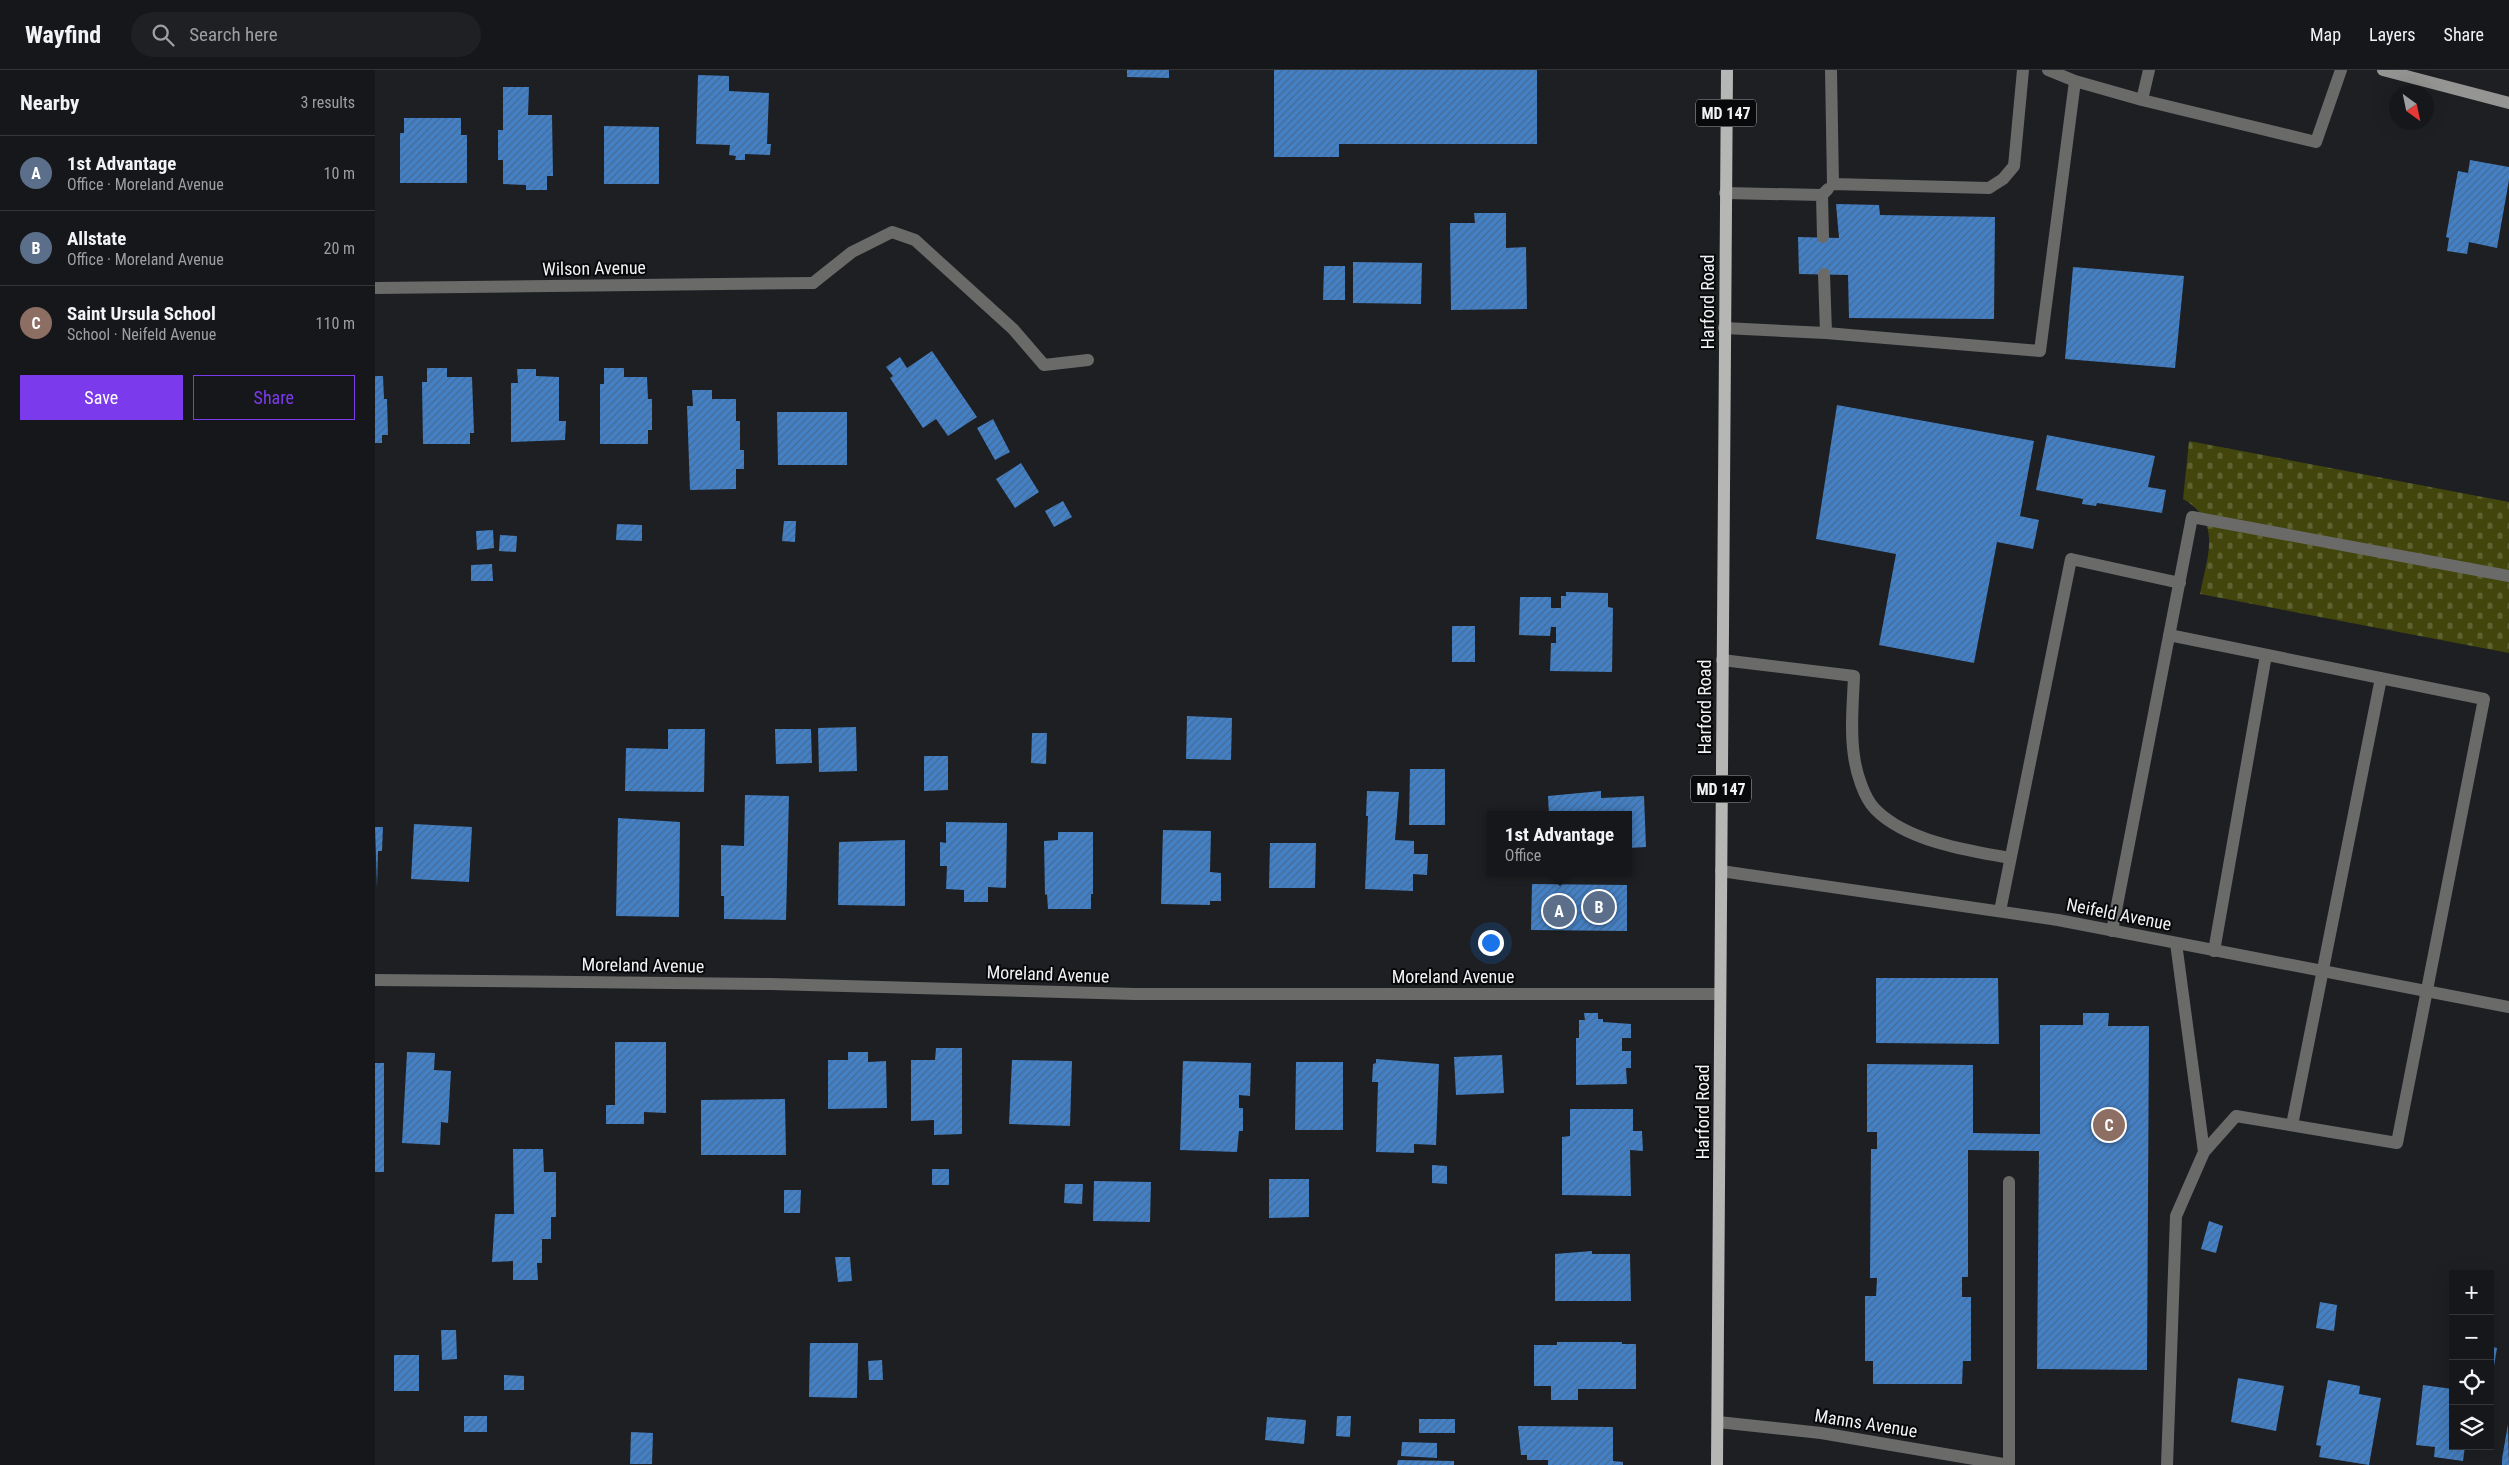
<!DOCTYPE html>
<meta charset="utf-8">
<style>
body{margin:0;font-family:"Roboto Condensed",sans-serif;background:#1f2023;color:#f1f3f6}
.controls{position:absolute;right:15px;bottom:15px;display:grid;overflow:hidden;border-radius:0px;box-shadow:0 5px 20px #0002}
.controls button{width:45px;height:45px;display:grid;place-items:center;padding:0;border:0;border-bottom:1px solid #353639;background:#16171a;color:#f1f3f6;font:25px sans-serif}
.compass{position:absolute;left:2014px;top:15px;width:45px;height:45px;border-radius:50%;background:#16171a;box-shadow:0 5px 20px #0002;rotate:147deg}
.you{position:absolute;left:1115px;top:872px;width:18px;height:18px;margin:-12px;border:4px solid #fff;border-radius:50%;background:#1a73e8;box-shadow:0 0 0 8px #1a73e833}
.badge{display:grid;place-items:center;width:32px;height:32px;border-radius:50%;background:#7c3aed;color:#fff;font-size:16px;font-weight:700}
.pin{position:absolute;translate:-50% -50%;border:2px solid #fff;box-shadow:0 1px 5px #0006}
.popup{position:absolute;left:1112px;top:741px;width:145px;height:65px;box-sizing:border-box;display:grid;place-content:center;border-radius:0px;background:#16171a;filter:drop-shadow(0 1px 4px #0005);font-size:16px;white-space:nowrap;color:#9e9fa2}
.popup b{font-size:19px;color:#f1f3f6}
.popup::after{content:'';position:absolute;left:50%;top:100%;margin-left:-10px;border:10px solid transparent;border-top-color:#16171a}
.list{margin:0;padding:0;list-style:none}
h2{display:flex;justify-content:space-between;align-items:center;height:65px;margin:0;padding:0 20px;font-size:21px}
h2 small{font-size:16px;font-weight:400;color:#9e9fa2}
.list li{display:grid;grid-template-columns:32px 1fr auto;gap:15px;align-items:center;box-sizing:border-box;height:75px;padding:0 20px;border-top:1px solid #353639}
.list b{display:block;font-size:19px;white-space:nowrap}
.list p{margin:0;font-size:16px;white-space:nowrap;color:#9e9fa2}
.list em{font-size:16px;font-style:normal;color:#9e9fa2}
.actions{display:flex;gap:10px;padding:15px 20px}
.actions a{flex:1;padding:11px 0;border:1px solid #7c3aed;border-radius:0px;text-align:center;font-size:18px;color:#7c3aed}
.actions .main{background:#7c3aed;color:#fff}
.icon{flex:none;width:28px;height:28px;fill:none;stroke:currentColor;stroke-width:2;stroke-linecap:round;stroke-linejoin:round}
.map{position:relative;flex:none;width:2134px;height:1395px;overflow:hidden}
header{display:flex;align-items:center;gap:30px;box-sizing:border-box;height:70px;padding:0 25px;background:#16171a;border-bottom:1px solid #353639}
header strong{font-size:24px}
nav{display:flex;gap:28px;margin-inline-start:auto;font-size:18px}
.search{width:350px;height:45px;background:#1f2023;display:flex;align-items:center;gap:12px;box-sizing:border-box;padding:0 18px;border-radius:28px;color:#9e9fa2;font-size:19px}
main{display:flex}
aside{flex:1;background:#16171a}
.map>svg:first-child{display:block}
</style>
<header>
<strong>Wayfind</strong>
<div class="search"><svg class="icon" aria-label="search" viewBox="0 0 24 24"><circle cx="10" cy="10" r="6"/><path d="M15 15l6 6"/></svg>Search here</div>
<nav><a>Map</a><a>Layers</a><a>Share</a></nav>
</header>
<main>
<aside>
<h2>Nearby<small>3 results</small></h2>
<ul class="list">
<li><span class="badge" style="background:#5c6f8a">A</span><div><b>1st Advantage</b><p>Office · Moreland Avenue</p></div><em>10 m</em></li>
<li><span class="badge" style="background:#5c6f8a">B</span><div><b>Allstate</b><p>Office · Moreland Avenue</p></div><em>20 m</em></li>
<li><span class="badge" style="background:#8d6e63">C</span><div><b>Saint Ursula School</b><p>School · Neifeld Avenue</p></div><em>110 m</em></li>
</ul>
<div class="actions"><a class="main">Save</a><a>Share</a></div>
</aside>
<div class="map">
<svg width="2134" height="1395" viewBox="0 0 2134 1395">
<defs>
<pattern id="cemetery-stones" width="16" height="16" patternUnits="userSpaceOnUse" patternTransform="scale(1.25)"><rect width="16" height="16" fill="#42460c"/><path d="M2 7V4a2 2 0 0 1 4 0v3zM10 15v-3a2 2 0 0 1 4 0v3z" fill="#5e6130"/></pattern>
<pattern id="building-hatch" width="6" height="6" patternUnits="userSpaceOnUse" patternTransform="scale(1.25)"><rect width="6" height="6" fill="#4480c5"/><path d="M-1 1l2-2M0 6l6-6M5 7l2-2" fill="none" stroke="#466a93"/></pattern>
</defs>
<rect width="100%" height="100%" fill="#1d1f22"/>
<path fill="url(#cemetery-stones)" d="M 1814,371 L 2134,432 L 2134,583 L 1825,524 C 1832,487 1848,452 1808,429 Z"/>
<path fill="url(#building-hatch)" d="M 752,0 L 794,0 L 794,8 L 752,7 Z
M 899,0 L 1162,0 L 1162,74 L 964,74 L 964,87 L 899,87 Z
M 323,5 L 354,6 L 354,21 L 394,23 L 392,74 L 396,74 L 395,85 L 370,84 L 370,90 L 360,90 L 361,86 L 354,85 L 355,75 L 321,74 Z
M 128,17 L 154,17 L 153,45 L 177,45 L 178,106 L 172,106 L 172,120 L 151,120 L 151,115 L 128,114 L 128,90 L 123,90 L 123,60 L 128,60 Z
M 29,48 L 86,48 L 86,65 L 92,65 L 92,113 L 25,113 L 25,63 L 29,63 Z
M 229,56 L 284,57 L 284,114 L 229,114 Z
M 2095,90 L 2134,97 L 2134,110 L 2122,178 L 2094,172 L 2092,184 L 2072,181 L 2074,168 L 2071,167 L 2083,101 L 2093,103 Z
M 1461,134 L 1504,135 L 1505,145 L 1620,147 L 1619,249 L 1474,248 L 1473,205 L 1424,204 L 1423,167 L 1464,168 Z
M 1099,143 L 1131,143 L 1131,178 L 1151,177 L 1152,239 L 1076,240 L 1075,153 L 1100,153 Z
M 978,192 L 1047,193 L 1046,234 L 978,233 Z
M 949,196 L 970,196 L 970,230 L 948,230 Z
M 1698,197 L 1809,206 L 1800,298 L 1690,289 Z
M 557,281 L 602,347 L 573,366 L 561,349 L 548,358 L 515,308 L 518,306 L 511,297 L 525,287 L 532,298 Z
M 52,298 L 72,298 L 72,307 L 97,307 L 99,363 L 95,363 L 95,374 L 48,374 L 47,312 L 52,312 Z
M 229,298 L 249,298 L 249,307 L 272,307 L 273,329 L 277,329 L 277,360 L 273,360 L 273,374 L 225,374 L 225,314 L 229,314 Z
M 142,299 L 161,299 L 161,306 L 184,307 L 184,351 L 191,351 L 190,370 L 136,372 L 136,313 L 143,313 Z
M 0,306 L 8,306 L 9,329 L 12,329 L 13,365 L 7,365 L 7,373 L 0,373 Z
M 317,320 L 337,320 L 337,329 L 361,329 L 361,351 L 365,351 L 365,380 L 369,380 L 369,399 L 361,399 L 361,419 L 315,420 L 312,336 L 318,336 Z
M 1462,335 L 1659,371 L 1645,446 L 1664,450 L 1658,479 L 1622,472 L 1599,593 L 1504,575 L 1521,484 L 1441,469 Z
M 402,342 L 472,342 L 472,395 L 403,395 Z
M 618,349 L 635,382 L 620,390 L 602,358 Z
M 1672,365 L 1780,386 L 1773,417 L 1791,420 L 1787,443 L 1722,433 L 1721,436 L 1707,434 L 1708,429 L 1661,420 Z
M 646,393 L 664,422 L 640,438 L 621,409 Z
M 688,431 L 697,447 L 679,457 L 670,441 Z
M 409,451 L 421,451 L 420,472 L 407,471 Z
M 242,454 L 267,455 L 267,471 L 241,470 Z
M 118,460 L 119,478 L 102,480 L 101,461 Z
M 125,465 L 142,466 L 141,482 L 124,481 Z
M 117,494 L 118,511 L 96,511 L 96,495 Z
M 1191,522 L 1233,523 L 1233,537 L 1238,538 L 1237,602 L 1175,601 L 1176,573 L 1181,573 L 1181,557 L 1176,557 L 1175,566 L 1144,565 L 1145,527 L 1176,527 L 1176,538 L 1186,538 L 1186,526 L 1191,526 Z
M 1077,556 L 1100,556 L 1100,592 L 1077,592 Z
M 812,646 L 857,648 L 856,690 L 811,689 Z
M 481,657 L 482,701 L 444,702 L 443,658 Z
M 293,659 L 330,659 L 329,722 L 250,721 L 251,678 L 293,679 Z
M 400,659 L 436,659 L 437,693 L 401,694 Z
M 657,663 L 672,663 L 671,694 L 656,693 Z
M 549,686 L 573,686 L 573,720 L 549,721 Z
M 1035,699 L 1070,699 L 1070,755 L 1034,755 Z
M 992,721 L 1024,722 L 1020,770 L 1039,771 L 1039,784 L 1053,784 L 1052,805 L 1038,804 L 1038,821 L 990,819 L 993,746 L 991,746 Z
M 1226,721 L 1226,728 L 1269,726 L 1271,777 L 1253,778 L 1253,745 L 1174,745 L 1173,726 Z
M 370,725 L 414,726 L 411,850 L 349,849 L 349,826 L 346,826 L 346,775 L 369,776 Z
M 243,748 L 305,752 L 304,847 L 241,846 Z
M 571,752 L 632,753 L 631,818 L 613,817 L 613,832 L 589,832 L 589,820 L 571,819 L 572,796 L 565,796 L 565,772 L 571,773 Z
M 39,754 L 97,757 L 94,812 L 36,809 Z
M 0,757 L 8,757 L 7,781 L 3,781 L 2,818 Z
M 788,760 L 836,761 L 835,802 L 846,803 L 846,831 L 835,831 L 835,835 L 786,834 Z
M 683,762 L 718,762 L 718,824 L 716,824 L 716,839 L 673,839 L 672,824 L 670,825 L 669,771 L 683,770 Z
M 530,770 L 530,836 L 463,835 L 464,772 Z
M 895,773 L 941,773 L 940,818 L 894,818 Z
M 1157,814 L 1252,815 L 1252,861 L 1156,860 Z
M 1501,908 L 1623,908 L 1624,974 L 1501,973 Z
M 1209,943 L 1223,943 L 1223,949 L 1228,949 L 1228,952 L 1256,954 L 1256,968 L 1247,968 L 1247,981 L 1256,981 L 1256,998 L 1251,998 L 1252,1014 L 1201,1015 L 1201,968 L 1204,968 L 1204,950 L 1210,950 Z
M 1708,943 L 1734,943 L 1733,956 L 1774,956 L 1772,1300 L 1662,1299 L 1664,1081 L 1593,1080 L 1593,1207 L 1587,1207 L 1587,1227 L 1596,1227 L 1596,1291 L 1588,1291 L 1587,1314 L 1498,1314 L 1498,1291 L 1490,1291 L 1490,1226 L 1501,1226 L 1502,1208 L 1495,1208 L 1496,1079 L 1502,1079 L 1502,1062 L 1492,1062 L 1492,994 L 1598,995 L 1598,1063 L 1665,1064 L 1665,955 L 1708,955 Z
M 240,972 L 291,972 L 291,1043 L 269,1042 L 269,1054 L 231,1054 L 231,1035 L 240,1035 Z
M 561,978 L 587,978 L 587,1064 L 559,1065 L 559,1050 L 536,1051 L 536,990 L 560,990 Z
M 32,982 L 60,983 L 59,1000 L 76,1001 L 73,1053 L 66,1052 L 65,1075 L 27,1073 Z
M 473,982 L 493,982 L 493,992 L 511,991 L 512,1038 L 453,1039 L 453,990 L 473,990 Z
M 1127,985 L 1129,1023 L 1081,1025 L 1079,987 Z
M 1001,989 L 1064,994 L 1061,1075 L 1039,1074 L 1039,1083 L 1001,1082 L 1003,1012 L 997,1012 L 998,994 L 1001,993 Z
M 637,990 L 697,991 L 695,1056 L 634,1054 Z
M 808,991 L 876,993 L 875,1026 L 864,1025 L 864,1038 L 868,1038 L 868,1061 L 864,1061 L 862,1082 L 805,1080 Z
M 921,992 L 968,992 L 968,1060 L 920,1060 Z
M 0,993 L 9,993 L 9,1102 L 0,1102 Z
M 410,1029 L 411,1085 L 326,1085 L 326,1030 Z
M 1195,1039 L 1258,1039 L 1258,1061 L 1267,1061 L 1268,1081 L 1255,1080 L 1256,1126 L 1187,1125 L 1187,1067 L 1195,1066 Z
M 138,1079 L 168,1079 L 169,1102 L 181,1102 L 181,1147 L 176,1147 L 176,1169 L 167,1169 L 167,1193 L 162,1193 L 163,1210 L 138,1210 L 138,1191 L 117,1192 L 120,1144 L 139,1144 Z
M 1057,1095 L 1072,1096 L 1072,1114 L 1057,1113 Z
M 557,1099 L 574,1099 L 574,1115 L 557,1115 Z
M 894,1109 L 934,1109 L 934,1147 L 894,1148 Z
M 719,1111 L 776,1112 L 775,1152 L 718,1151 Z
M 690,1114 L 708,1114 L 707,1134 L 689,1133 Z
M 409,1120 L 426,1120 L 425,1143 L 409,1143 Z
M 1834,1151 L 1848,1156 L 1841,1183 L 1826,1179 Z
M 1217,1181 L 1217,1184 L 1255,1184 L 1256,1231 L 1180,1231 L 1180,1184 Z
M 460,1187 L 475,1187 L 477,1211 L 463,1212 Z
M 1945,1232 L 1962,1235 L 1959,1261 L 1941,1258 Z
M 66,1260 L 81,1260 L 82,1289 L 67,1290 Z
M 1182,1272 L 1247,1272 L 1247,1274 L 1261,1274 L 1261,1319 L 1203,1319 L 1203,1330 L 1176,1330 L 1176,1316 L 1159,1316 L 1159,1275 L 1182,1275 Z
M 435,1273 L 483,1273 L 482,1328 L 434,1327 Z
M 2115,1276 L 2122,1278 L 2116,1314 L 2115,1314 Z
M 19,1285 L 44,1285 L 44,1321 L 19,1321 Z
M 507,1290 L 508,1310 L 494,1310 L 493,1291 Z
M 129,1305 L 149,1306 L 149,1320 L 129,1320 Z
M 1863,1308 L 1909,1316 L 1901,1361 L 1856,1352 Z
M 1953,1310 L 1985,1316 L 1984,1324 L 2006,1328 L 1994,1395 L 1944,1387 L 1946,1376 L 1941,1375 Z
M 2048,1315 L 2078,1319 L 2078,1376 L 2090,1376 L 2088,1391 L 2059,1387 L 2060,1377 L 2041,1375 Z
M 89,1346 L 112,1346 L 112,1362 L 89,1362 Z
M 962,1346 L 976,1346 L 975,1367 L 961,1366 Z
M 892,1347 L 931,1350 L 929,1374 L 890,1370 Z
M 1044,1349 L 1080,1349 L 1080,1363 L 1044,1363 Z
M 2133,1354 L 2134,1395 L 2127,1395 L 2127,1389 Z
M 1143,1356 L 1238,1357 L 1238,1391 L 1248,1392 L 1248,1395 L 1173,1395 L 1173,1390 L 1152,1390 L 1152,1385 L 1146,1385 Z
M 256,1362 L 278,1363 L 277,1394 L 255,1394 Z
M 1027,1372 L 1062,1373 L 1062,1388 L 1026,1386 Z
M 1023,1390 L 1079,1391 L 1079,1395 L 1022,1395 Z"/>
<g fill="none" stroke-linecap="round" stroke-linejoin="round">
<path stroke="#6a6a69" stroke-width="12" d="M 1456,0 L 1458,114 L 1614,118 L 1628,109 L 1639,96 L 1648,0
M 1673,0 L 1700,11
M 1774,0 L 1767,30 L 1941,72 L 1966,0
M 1350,123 L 1447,125
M 1448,167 L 1447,125 L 1453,119
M 1449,204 L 1451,263
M 438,213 L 477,182 L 517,162 L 540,170 L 638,259 L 669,295 L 713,290
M 1349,258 L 1451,263 L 1665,281 L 1700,11 L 1767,30
M 1794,565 L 2109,629 L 2022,1073 L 1861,1046 L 1829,1082
M 1347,590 L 1479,606 C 1478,633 1475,660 1479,686 C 1481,702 1489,728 1500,739 C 1531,771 1593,781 1635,788
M 1625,841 L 1696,489 L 1805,513
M 1737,861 L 1817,447 L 2134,506
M 1839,881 L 1891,585
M 1917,1055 L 2006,608
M 1634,1395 L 1634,1112
M 1792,1395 L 1801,1146 L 1829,1082 L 1801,873"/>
<path stroke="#6a6a69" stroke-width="12" d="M 0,218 L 438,213
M 1346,801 L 1683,850 L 2134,937
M 0,910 L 396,914 L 760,924 L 1345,924
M 1343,1352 L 1446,1363 L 1634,1395"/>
<path stroke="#959693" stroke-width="12" d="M 2008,0 L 2134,33"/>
<path stroke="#b6b7b4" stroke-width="12" d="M 1342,1395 L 1352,0"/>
</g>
<g text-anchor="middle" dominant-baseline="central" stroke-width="4" stroke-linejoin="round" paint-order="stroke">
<g fill="#08090a" stroke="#aaacae" stroke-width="1">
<rect x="1321" y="29.5" width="60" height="27" rx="4"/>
<rect x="1316" y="705.5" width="60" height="27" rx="4"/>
</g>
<g font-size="16" font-weight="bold" fill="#f0f2f4">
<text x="1351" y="43">MD 147</text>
<text x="1346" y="719">MD 147</text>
</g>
<g font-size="18" fill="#f0f2f4" stroke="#08090a">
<text transform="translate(219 198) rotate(-1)">Wilson Avenue</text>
<text transform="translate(1332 232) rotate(-90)">Harford Road</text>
<text transform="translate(1329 637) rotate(-90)">Harford Road</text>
<text transform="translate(1744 844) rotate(11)">Neifeld Avenue</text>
<text transform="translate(268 895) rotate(1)">Moreland Avenue</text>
<text transform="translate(673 904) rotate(2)">Moreland Avenue</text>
<text x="1078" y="906">Moreland Avenue</text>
<text transform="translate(1327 1042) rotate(-90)">Harford Road</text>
<text transform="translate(1491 1353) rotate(9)">Manns Avenue</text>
</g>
</g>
</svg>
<div class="controls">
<button>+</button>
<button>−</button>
<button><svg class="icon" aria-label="locate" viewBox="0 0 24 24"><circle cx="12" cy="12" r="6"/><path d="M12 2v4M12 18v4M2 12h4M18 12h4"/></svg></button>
<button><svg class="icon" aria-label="layers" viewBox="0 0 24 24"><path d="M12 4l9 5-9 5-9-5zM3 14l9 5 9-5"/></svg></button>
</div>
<svg class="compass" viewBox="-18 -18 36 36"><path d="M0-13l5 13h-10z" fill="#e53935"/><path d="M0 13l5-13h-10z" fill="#9e9fa2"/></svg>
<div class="you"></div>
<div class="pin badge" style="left:1184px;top:841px;background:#5c6f8a">A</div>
<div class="popup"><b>1st Advantage</b>Office</div>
<div class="pin badge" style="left:1224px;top:837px;background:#5c6f8a">B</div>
<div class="pin badge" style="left:1734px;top:1055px;background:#8d6e63">C</div>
</div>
</main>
